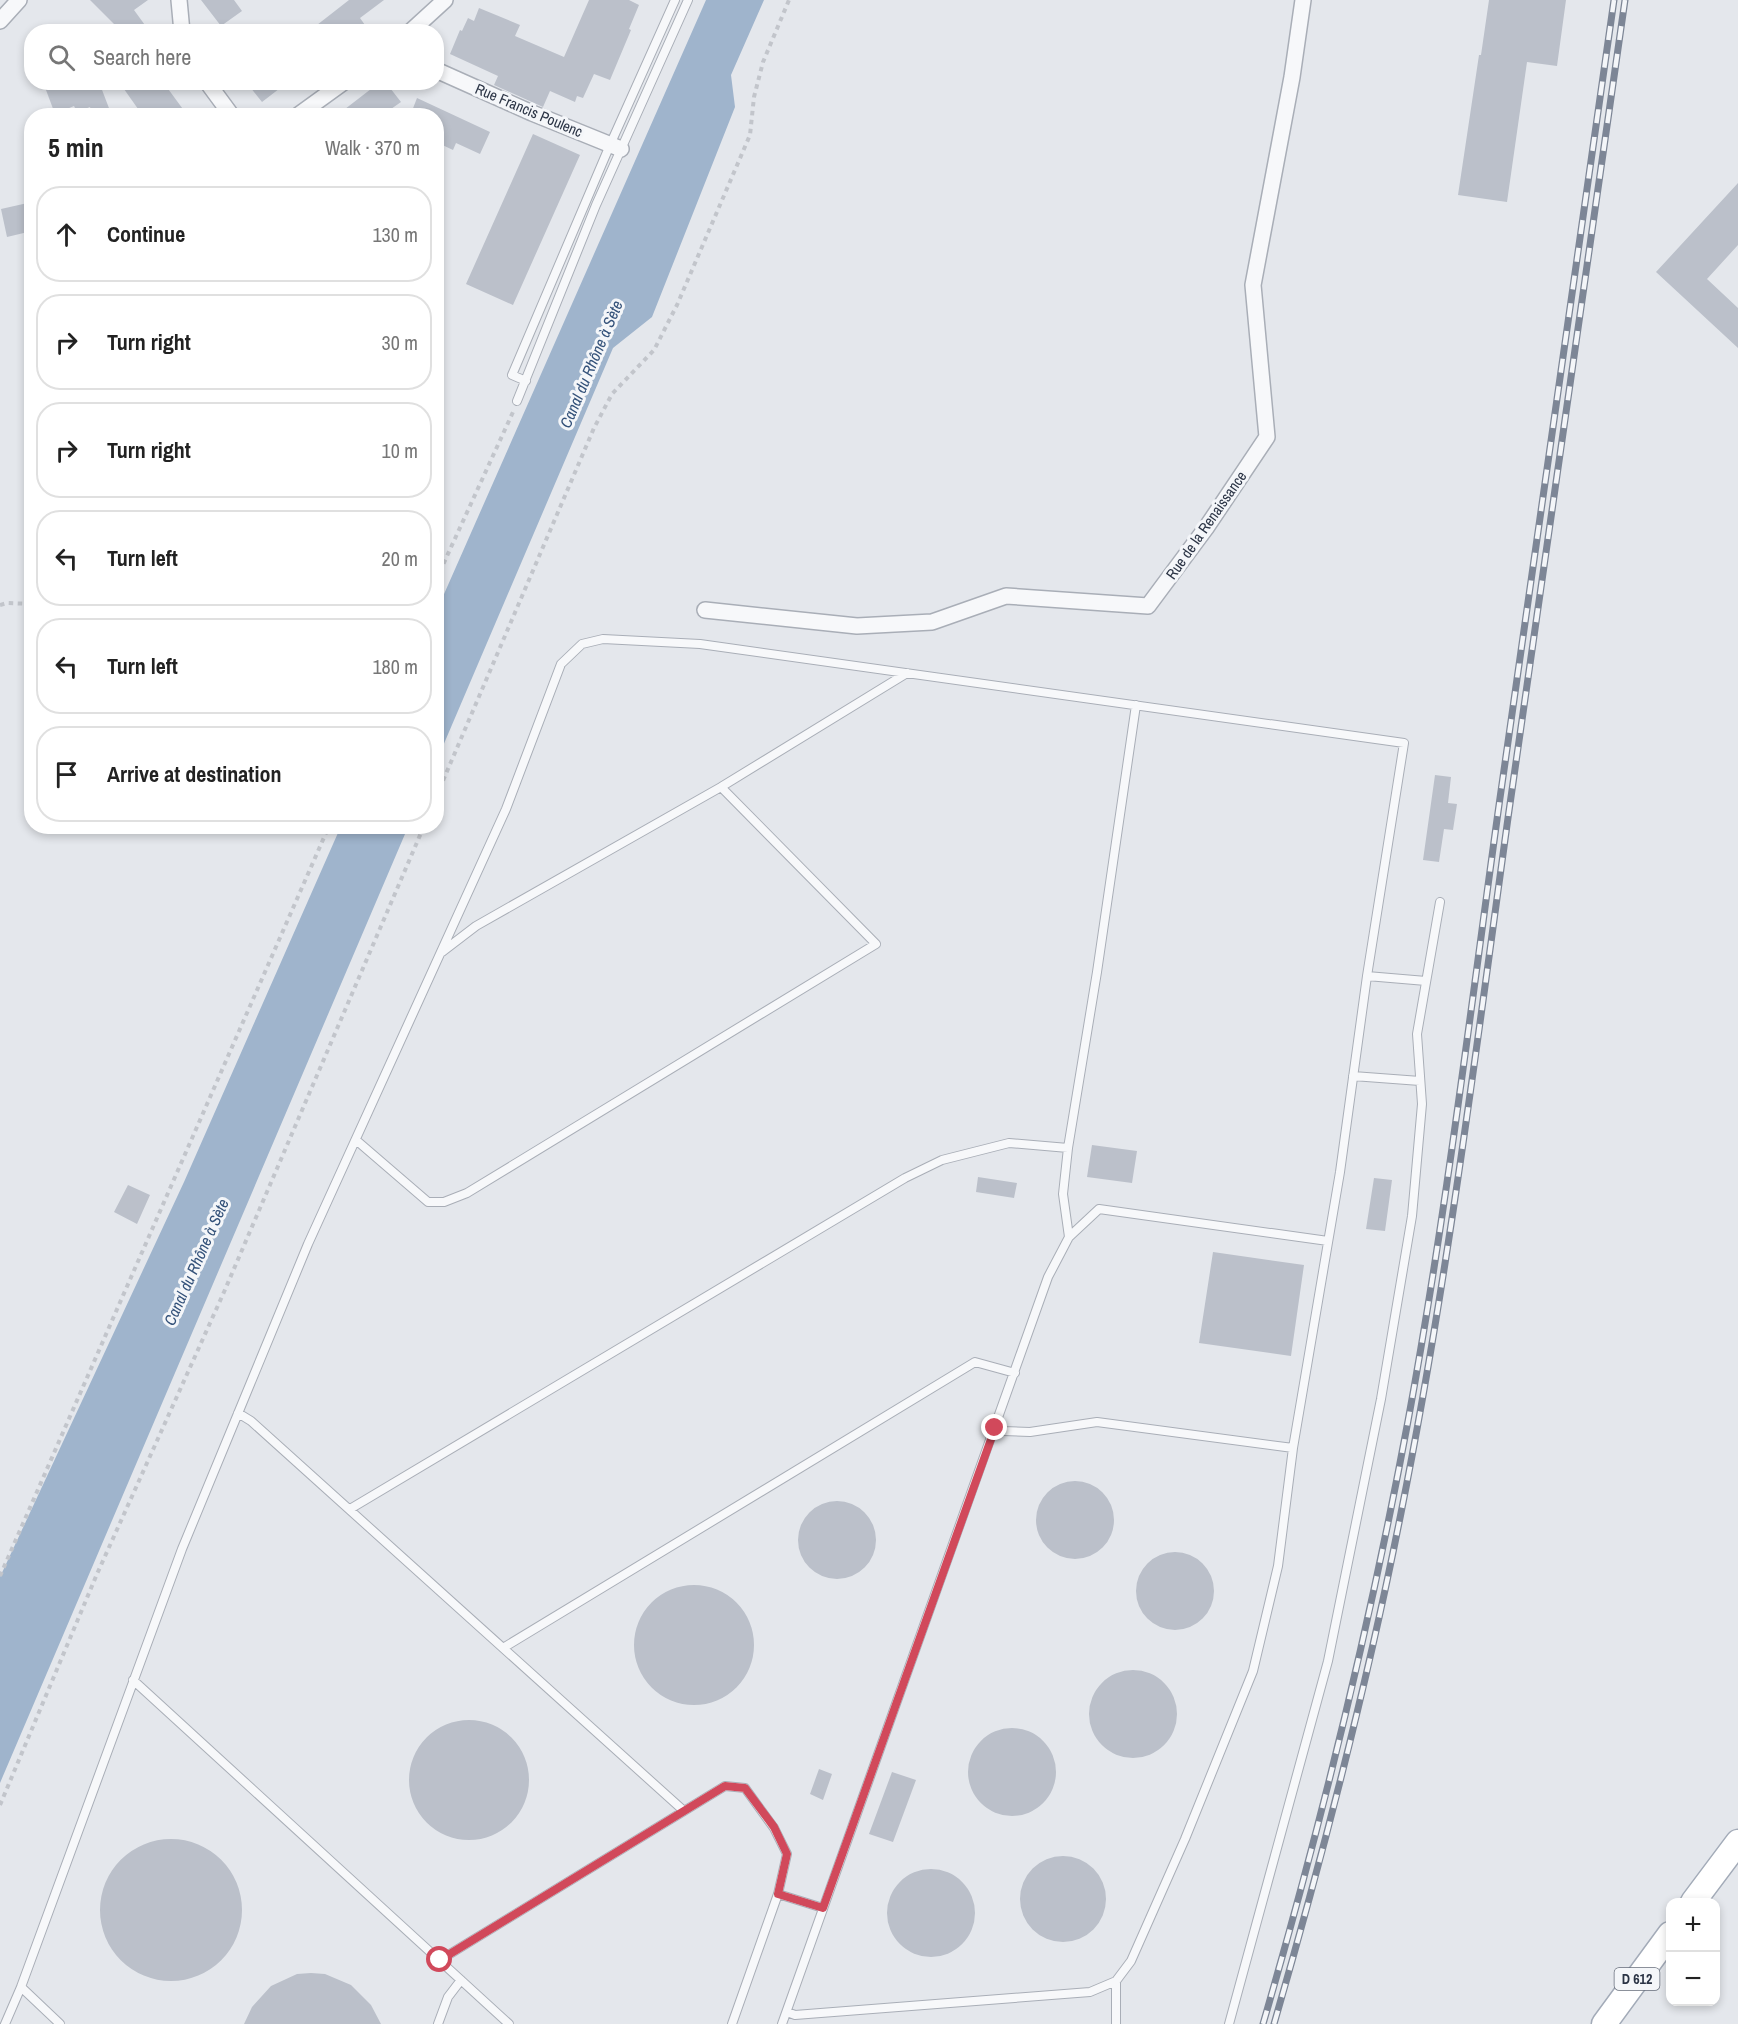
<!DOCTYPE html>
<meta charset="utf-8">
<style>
body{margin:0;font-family:"Archivo Narrow",sans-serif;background:#f6f6f6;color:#222}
.controls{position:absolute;right:18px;bottom:18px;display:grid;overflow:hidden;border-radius:12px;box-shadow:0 3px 9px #0003}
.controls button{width:54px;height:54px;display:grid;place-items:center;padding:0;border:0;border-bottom:2px solid #e0e0e0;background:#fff;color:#222;font:30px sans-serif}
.stop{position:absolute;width:18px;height:18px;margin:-14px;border:4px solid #d1495b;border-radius:50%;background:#fff}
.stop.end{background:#d1495b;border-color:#fff;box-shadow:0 2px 6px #0008}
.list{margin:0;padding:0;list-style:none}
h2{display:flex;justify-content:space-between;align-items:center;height:78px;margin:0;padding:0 24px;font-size:26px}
h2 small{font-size:20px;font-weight:400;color:#767676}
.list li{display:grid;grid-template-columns:39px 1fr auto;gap:18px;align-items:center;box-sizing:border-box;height:96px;margin:0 12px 12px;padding:0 12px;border:2px solid #e0e0e0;border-radius:24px}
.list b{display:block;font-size:22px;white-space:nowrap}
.list em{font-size:20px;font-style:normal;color:#767676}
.icon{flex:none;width:33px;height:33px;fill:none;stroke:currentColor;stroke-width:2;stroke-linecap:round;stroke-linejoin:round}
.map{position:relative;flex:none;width:1738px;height:2024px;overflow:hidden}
.search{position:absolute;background:#fff;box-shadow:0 3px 9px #0003;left:24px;top:24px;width:420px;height:66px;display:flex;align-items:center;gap:15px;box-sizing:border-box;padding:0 21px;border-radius:24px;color:#767676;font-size:22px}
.panel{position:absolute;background:#fff;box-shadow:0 3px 9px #0003;left:24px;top:108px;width:420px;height:726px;border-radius:24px}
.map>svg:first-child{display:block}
</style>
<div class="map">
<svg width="1738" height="2024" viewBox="0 0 1738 2024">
<rect width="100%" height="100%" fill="#e4e7ec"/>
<path fill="#9fb4cc" d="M 706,0 L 764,0 L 731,75 L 735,107 L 652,317 L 613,348 L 437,760 L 437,610 Z
M 341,826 L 408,827 L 0,1783 L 0,1577 L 184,1182 Z"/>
<path fill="#bbc0ca" d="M 90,0 L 148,0 L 134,10 L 150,32 L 122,32 Z
M 201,0 L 234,0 L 242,11 L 221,26 Z
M 349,0 L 384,0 L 360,18 L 365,25 L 355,32 L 308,32 Z
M 589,0 L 629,0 L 639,5 L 629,29 L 631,30 L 610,80 L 594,74 L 583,98 L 577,96 L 575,102 L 550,91 L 543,107 L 494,85 L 498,76 L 450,54 L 460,30 L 462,31 L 468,18 L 474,21 L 479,8 L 520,25 L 515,36 L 564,57 Z
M 1489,0 L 1566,0 L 1557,66 L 1527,62 L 1507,202 L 1458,195 L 1479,55 L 1481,55 Z
M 43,82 L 99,82 L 112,116 L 93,116 L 90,107 L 77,112 L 74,106 L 55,114 Z
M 119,82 L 163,82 L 188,116 L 143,116 Z
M 246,82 L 288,82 L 262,102 Z
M 380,82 L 387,84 L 401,102 L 381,116 L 336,116 Z
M 417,98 L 490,132 L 480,154 L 456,143 L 453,150 L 436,142 L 436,116 L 410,116 Z
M 533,134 L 580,155 L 513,305 L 466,284 Z
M 1738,183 L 1738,245 L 1707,279 L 1738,308 L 1738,348 L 1656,272 Z
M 32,202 L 32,231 L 7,237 L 1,209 Z
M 1435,775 L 1451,777 L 1448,803 L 1457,804 L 1453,830 L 1444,829 L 1439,862 L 1423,860 Z
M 1092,1145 L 1137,1151 L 1132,1183 L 1087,1177 Z
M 978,1177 L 1017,1183 L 1014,1198 L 976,1192 Z
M 1374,1178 L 1392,1180 L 1385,1231 L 1366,1229 Z
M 128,1185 L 150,1195 L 137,1224 L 114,1212 Z
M 1213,1252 L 1304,1265 L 1291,1356 L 1199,1343 Z
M1036 1520a39 39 0 1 1 78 0a39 39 0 1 1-78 0Z
M798 1540a39 39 0 1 1 78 0a39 39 0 1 1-78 0Z
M1136 1591a39 39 0 1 1 78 0a39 39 0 1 1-78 0Z
M634 1645a60 60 0 1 1 120 0a60 60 0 1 1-120 0Z
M1089 1714a44 44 0 1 1 88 0a44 44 0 1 1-88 0Z
M409 1780a60 60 0 1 1 120 0a60 60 0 1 1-120 0Z
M968 1772a44 44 0 1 1 88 0a44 44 0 1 1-88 0Z
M 819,1769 L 832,1774 L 823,1800 L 810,1794 Z
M 892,1772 L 916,1780 L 893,1842 L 869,1834 Z
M100 1910a71 71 0 1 1 142 0a71 71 0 1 1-142 0Z
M1020 1899a43 43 0 1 1 86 0a43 43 0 1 1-86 0Z
M887 1913a44 44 0 1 1 88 0a44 44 0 1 1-88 0Z
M 311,1973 L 325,1974 L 351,1985 L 371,2005 L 381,2024 L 244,2024 L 252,2007 L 271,1986 L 297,1974 Z"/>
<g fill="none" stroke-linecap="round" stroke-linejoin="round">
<defs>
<path id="lane" d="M 526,381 L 512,375 L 610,145 L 675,0
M 517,401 L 596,205 L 688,0
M 442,952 L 476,926 L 721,787 L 907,673
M 1367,976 L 1426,981
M 1353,1076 L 1420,1081
M 356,1140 L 428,1202 L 444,1202 L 467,1193 L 876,944 L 721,787
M 1068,1148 L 1097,972 L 1136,705
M 238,1413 L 251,1421 L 684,1811
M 995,1428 L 1003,1431 L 1030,1432 L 1097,1422 L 1293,1448
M 350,1509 L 905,1178 L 942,1160 L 1009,1143 L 1068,1148 L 1063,1194 L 1069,1237
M 503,1648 L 975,1362 L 1015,1373
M 133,1680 L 509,2024
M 778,1894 L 823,1908
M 440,1960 L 725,1786 L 745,1788 L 774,1828 L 787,1854 L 778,1894 L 732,2024
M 21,1987 L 60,2024
M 5,2024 L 21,1987 L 182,1549 L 308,1244 L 506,809 L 561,664 L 582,644 L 603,639 L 700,644 L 1404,743 L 1367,976 L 1340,1172 L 1293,1448 L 1278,1566 L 1253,1671 L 1185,1839 L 1131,1961 L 1116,1981 L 1090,1992 L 795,2015 L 787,2012
M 438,2024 L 448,1997 L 461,1980
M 782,2024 L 1048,1277 L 1069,1237 L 1099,1209 L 1328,1241
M 1116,2024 L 1116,1981
M 1229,2024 L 1328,1661 L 1381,1399 L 1412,1216 L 1422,1104 L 1417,1034 L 1440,902"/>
<path id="street" d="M 179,0 L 182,32
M 0,21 L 19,0
M 410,32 L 445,0
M 436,70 L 532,113 L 621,149
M 207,82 L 232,116
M 297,116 L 344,82
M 705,610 L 857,626 L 932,622 L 1006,596 L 1148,606 L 1206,528 L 1267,437 L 1253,285 L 1292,77 L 1303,0"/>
<path id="primary" d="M 1693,1902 L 1738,1842
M 1604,2024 L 1670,1934"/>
</defs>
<use href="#lane" stroke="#a9aeb7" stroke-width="10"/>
<use href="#street" stroke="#a9aeb7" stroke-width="18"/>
<use href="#primary" stroke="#a3abb8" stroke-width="27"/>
<path stroke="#c2c5cb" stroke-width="4" stroke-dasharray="4.5 4.5" stroke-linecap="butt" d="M 436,580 L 513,412
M 0,605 L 7,603 L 32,604
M 436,797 L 594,428 L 612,394 L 654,350 L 677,305 L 750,135 L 754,97 L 763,62 L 789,0
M 0,1576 L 329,826
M 0,1805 L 97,1574 L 224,1292 L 424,826"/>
<use href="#lane" stroke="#f7f8fa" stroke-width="8"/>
<use href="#street" stroke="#f7f8fa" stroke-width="15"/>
<use href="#primary" stroke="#fff" stroke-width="24"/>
<defs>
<path id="rail" d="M 1263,2024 C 1321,1825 1370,1625 1408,1421 C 1446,1215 1471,1006 1500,798 C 1538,532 1576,266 1614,0
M 1274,2024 C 1323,1855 1367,1685 1401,1513 C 1447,1283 1476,1050 1508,818 C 1547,546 1586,273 1625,0"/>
</defs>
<use href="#rail" stroke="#7d8696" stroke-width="7"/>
<use href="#rail" stroke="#f4f6f9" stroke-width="4.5" stroke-dasharray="14" stroke-linecap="butt"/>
</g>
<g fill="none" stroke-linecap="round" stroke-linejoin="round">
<path stroke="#d1495b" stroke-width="8" d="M 440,1960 L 725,1786 L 745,1788 L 774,1827 L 787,1854 L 778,1894 L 823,1908 L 995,1428"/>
</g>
<g text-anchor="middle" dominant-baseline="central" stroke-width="6" stroke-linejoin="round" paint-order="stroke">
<rect fill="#f4f6f9" stroke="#676e7b" stroke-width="1.5" x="1614.5" y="1968" width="45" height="22" rx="4.5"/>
<g font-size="14" font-weight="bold" fill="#2b3445">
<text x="1637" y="1979">D 612</text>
</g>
<g font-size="15" fill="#2b3445" stroke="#f4f6f9">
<text transform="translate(529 110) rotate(23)">Rue Francis Poulenc</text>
<text transform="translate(1206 525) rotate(-55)">Rue de la Renaissance</text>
</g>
<g font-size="16" font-style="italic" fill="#34527a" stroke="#f4f6f9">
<text transform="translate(591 364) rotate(-67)">Canal du Rhône à Sète</text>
<text transform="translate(196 1262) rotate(-66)">Canal du Rhône à Sète</text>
</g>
</g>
</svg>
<div class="controls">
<button>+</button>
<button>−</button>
</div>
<div class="stop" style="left:440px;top:1960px"></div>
<div class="stop end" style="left:995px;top:1428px"></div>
<div class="search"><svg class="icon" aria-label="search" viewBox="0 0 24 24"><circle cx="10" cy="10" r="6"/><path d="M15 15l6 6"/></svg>Search here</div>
<section class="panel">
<h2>5 min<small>Walk · 370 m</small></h2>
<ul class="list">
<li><svg class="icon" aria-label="ahead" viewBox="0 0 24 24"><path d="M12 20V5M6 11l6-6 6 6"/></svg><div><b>Continue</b></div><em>130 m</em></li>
<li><svg class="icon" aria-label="right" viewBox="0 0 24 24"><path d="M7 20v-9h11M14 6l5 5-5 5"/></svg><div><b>Turn right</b></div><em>30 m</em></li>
<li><svg class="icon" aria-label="right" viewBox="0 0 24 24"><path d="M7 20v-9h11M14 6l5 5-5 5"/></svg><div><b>Turn right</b></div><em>10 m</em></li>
<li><svg class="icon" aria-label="left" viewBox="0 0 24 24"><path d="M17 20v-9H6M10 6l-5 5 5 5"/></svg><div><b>Turn left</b></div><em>20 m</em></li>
<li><svg class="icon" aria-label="left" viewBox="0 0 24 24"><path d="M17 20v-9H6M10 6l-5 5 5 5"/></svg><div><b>Turn left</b></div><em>180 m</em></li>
<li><svg class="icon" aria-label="arrive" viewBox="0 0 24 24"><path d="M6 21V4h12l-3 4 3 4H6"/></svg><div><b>Arrive at destination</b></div></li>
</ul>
</section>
</div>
